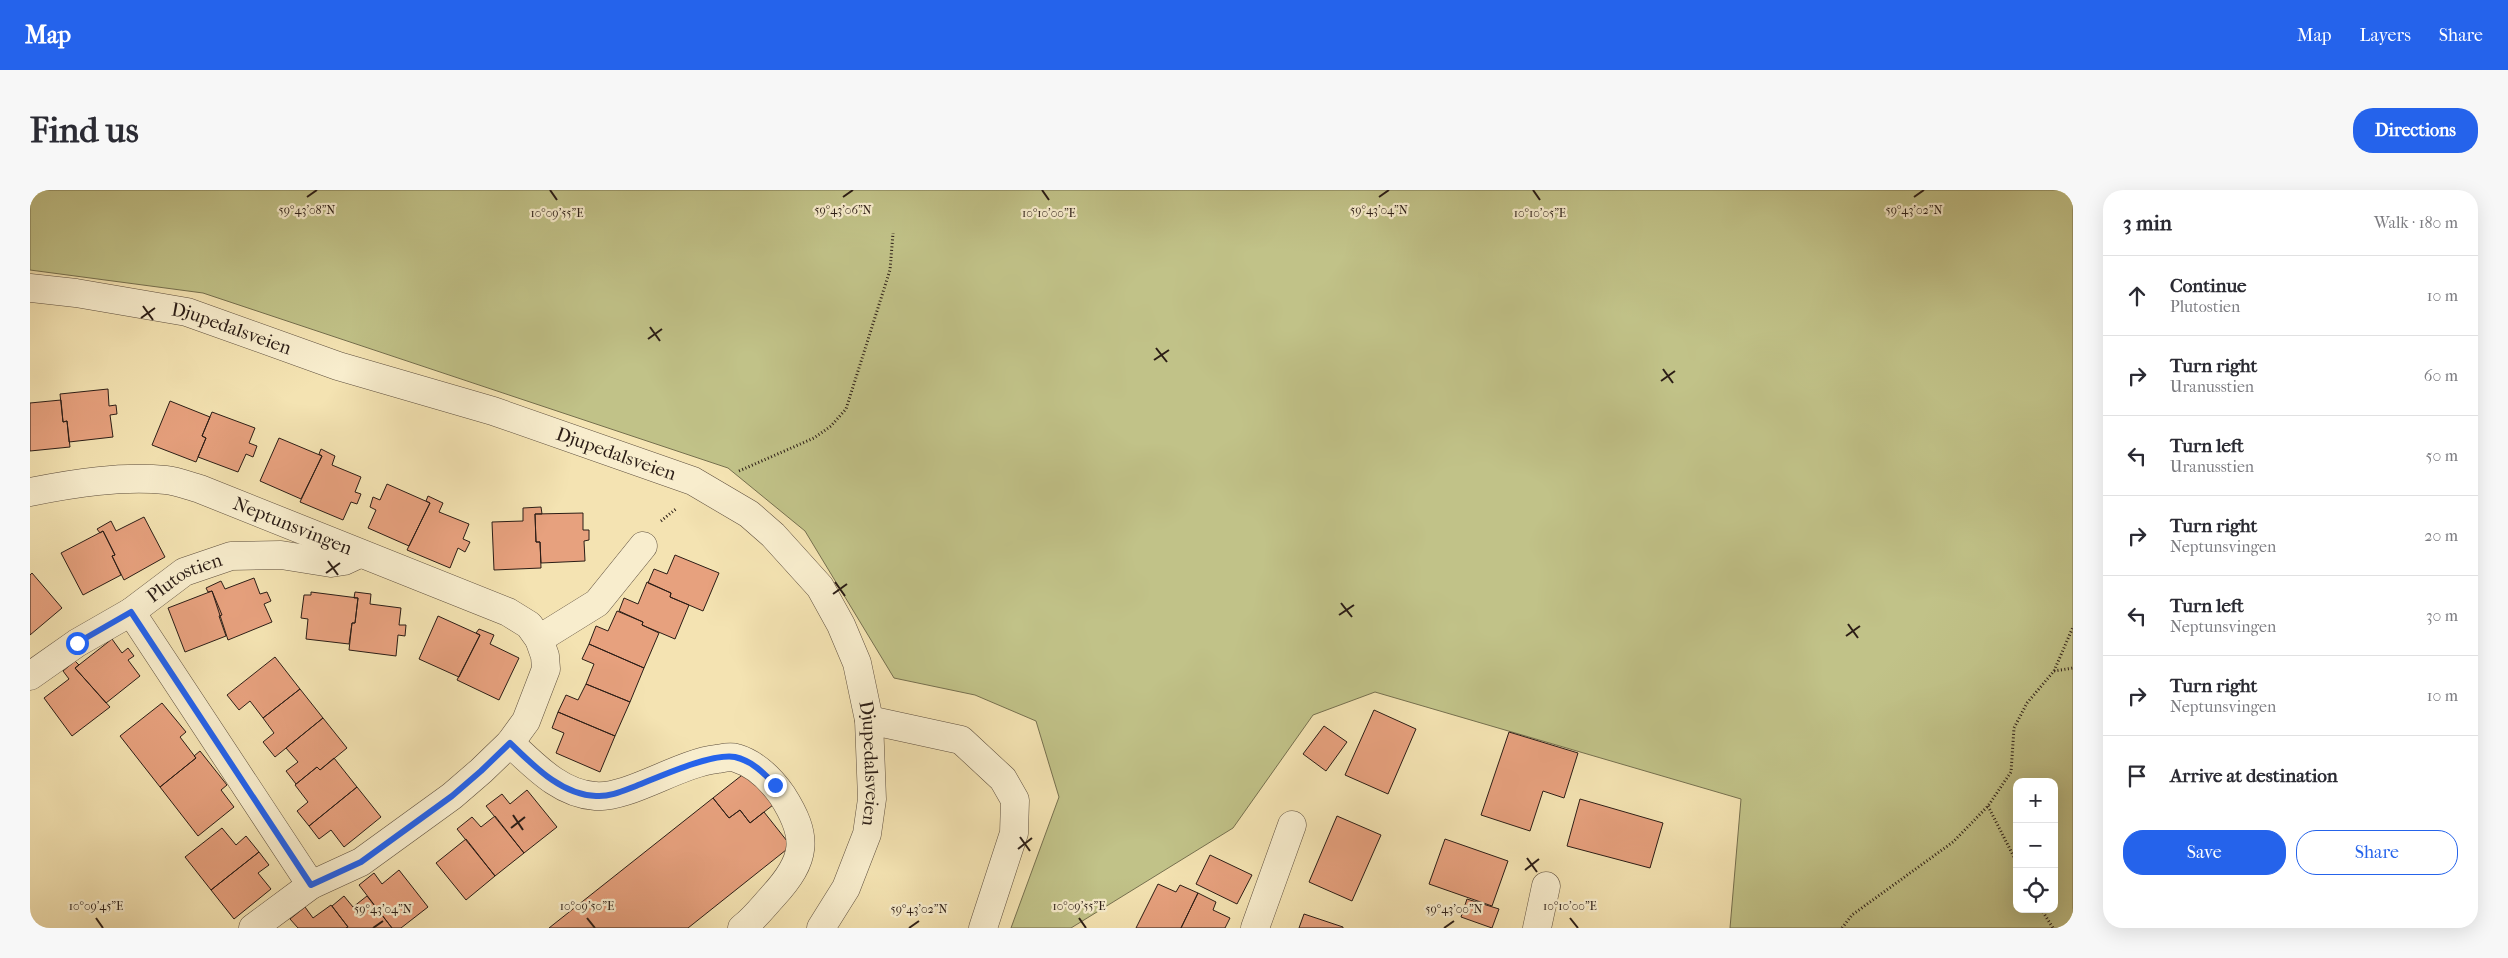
<!DOCTYPE html>
<meta charset="utf-8">
<style>
body{margin:0;font-family:"IM FELL French Canon",serif;background:#f7f7f7;color:#2b2b33}
.controls{position:absolute;right:15px;bottom:15px;display:grid;overflow:hidden;border-radius:10px;box-shadow:0 5px 20px #0002}
.controls button{width:45px;height:45px;display:grid;place-items:center;padding:0;border:0;border-bottom:1px solid #e1e1e2;background:#fff;color:#2b2b33;font:25px sans-serif}
.stop{position:absolute;width:15px;height:15px;margin:-11px;border:4px solid #2563eb;border-radius:50%;background:#fff}
.stop.end{background:#2563eb;border-color:#fff;box-shadow:0 1px 5px #0008}
.list{margin:0;padding:0;list-style:none}
h2{display:flex;justify-content:space-between;align-items:center;height:65px;margin:0;padding:0 20px;font-size:21px}
h2 small{font-size:16px;font-weight:400;color:#7c7c81}
.list li{display:grid;grid-template-columns:32px 1fr auto;gap:15px;align-items:center;box-sizing:border-box;height:80px;padding:0 20px;border-top:1px solid #e1e1e2}
.list b{display:block;font-size:19px;white-space:nowrap}
.list p{margin:0;font-size:16px;white-space:nowrap;color:#7c7c81}
.list em{font-size:16px;font-style:normal;color:#7c7c81}
.actions{display:flex;gap:10px;padding:15px 20px}
.actions a{flex:1;padding:11px 0;border:1px solid #2563eb;border-radius:20px;text-align:center;font-size:18px;color:#2563eb}
.actions .main{background:#2563eb;color:#fff}
.icon{flex:none;width:28px;height:28px;fill:none;stroke:currentColor;stroke-width:2;stroke-linecap:round;stroke-linejoin:round}
.map{position:relative;flex:none;width:2043px;height:738px;overflow:hidden;border-radius:20px}
header{display:flex;align-items:center;gap:30px;box-sizing:border-box;height:70px;padding:0 25px;background:#2563eb;color:#fff}
header strong{font-size:24px}
nav{display:flex;gap:28px;margin-inline-start:auto;font-size:18px}
.intro{display:flex;align-items:center;justify-content:space-between;box-sizing:border-box;height:120px;padding:0 30px}
h1{margin:0;font-size:35px}
.button{padding:12px 22px;border-radius:20px;background:#2563eb;color:#fff;font-size:18px;font-weight:700}
main{display:flex;gap:30px;padding:0 30px}
aside{flex:1;background:#fff;border-radius:20px;box-shadow:0 5px 20px #0002}
.map>svg:first-child{display:block}
</style>
<header>
<strong>Map</strong>
<nav><a>Map</a><a>Layers</a><a>Share</a></nav>
</header>
<div class="intro"><h1>Find us</h1><a class="button">Directions</a></div>
<main>
<div class="map">
<svg width="2043" height="738" viewBox="0 0 2043 738">
<rect width="100%" height="100%" fill="#f4e3b2"/>
<filter id="stains"><feTurbulence type="fractalNoise" baseFrequency=".004" numOctaves="4"/><feColorMatrix values="0 0 0 0 .2 0 0 0 0 .09 0 0 0 0 .02 0 0 0 .5 -.17"/></filter>
<radialGradient id="worn" r=".72"><stop offset=".6" stop-color="#630" stop-opacity="0"/><stop offset="1" stop-color="#630" stop-opacity=".3"/></radialGradient>
<path fill="#c1c288" stroke="#76704f" fill-rule="evenodd" d="M 0,0 L 2043,0 L 2043,738 L 1700,738 L 1711,609 L 1345,502 L 1283,525 L 1203,638 L 1041,738 L 981,738 L 1029,607 L 1006,531 L 945,505 L 864,488 L 775,341 L 698,278 L 173,103 L 0,80 ZM 1987,592 L 2024,592 L 2024,719 L 1987,719 Z"/>
<path fill="#e7a17e" stroke="#2b1d16" d="M 78,199 L 79,216 L 86,215 L 87,224 L 80,225 L 83,247 L 39,252 L 37,231 L 33,232 L 30,204 Z
M 31,210 L 33,232 L 37,231 L 40,257 L 0,261 L 0,213 Z
M 140,211 L 180,227 L 172,246 L 176,248 L 166,272 L 122,255 Z
M 182,222 L 225,238 L 219,253 L 227,256 L 223,267 L 216,264 L 208,282 L 168,267 L 176,248 L 172,246 Z
M 249,248 L 292,266 L 271,309 L 230,291 Z
M 291,259 L 305,266 L 302,275 L 331,287 L 325,302 L 331,304 L 327,314 L 321,312 L 313,330 L 270,312 L 292,266 L 289,264 Z
M 357,294 L 400,313 L 379,356 L 338,338 L 346,320 L 340,317 L 343,307 L 350,310 Z
M 398,306 L 413,313 L 409,322 L 439,334 L 433,349 L 440,352 L 435,362 L 428,358 L 420,378 L 377,360 L 400,313 L 396,311 Z
M 511,317 L 512,324 L 505,324 L 506,352 L 510,352 L 511,378 L 464,380 L 462,332 L 493,331 L 493,318 Z
M 553,323 L 553,340 L 559,340 L 559,350 L 554,351 L 555,371 L 511,373 L 510,352 L 506,352 L 505,324 Z
M 114,327 L 135,367 L 94,390 L 82,366 L 85,365 L 73,341 L 70,343 L 67,339 L 81,331 L 86,341 Z
M 73,341 L 85,365 L 82,366 L 91,385 L 53,405 L 31,363 Z
M 645,365 L 689,383 L 673,421 L 640,407 L 641,403 L 618,393 L 624,379 L 637,384 Z
M 2,383 L 32,418 L 0,445 L 0,385 Z
M 224,388 L 230,404 L 237,402 L 241,411 L 234,414 L 242,432 L 198,450 L 182,401 L 178,402 L 176,398 L 191,391 L 195,399 Z
M 617,392 L 641,403 L 640,407 L 659,415 L 645,449 L 612,435 L 613,432 L 589,421 L 594,408 L 608,414 Z
M 182,401 L 192,425 L 189,426 L 196,446 L 155,462 L 138,418 Z
M 281,402 L 328,408 L 325,433 L 322,433 L 319,454 L 276,449 L 278,429 L 271,428 L 274,405 L 281,405 Z
M 325,402 L 341,404 L 340,414 L 371,418 L 369,435 L 376,435 L 375,446 L 368,445 L 366,466 L 319,460 L 322,433 L 325,433 L 328,408 L 324,408 Z
M 587,421 L 613,432 L 612,435 L 629,443 L 614,478 L 559,454 L 566,436 L 578,441 Z
M 408,426 L 450,445 L 429,487 L 389,469 Z
M 449,439 L 464,445 L 460,454 L 489,468 L 469,510 L 427,490 L 450,445 L 446,443 Z
M 82,449 L 92,463 L 98,458 L 104,466 L 98,470 L 110,486 L 76,513 L 45,478 Z
M 559,454 L 614,478 L 600,512 L 556,494 L 564,474 L 552,469 Z
M 245,467 L 270,499 L 233,528 L 220,511 L 209,520 L 197,505 Z
M 45,471 L 49,475 L 45,478 L 80,517 L 42,546 L 14,508 L 39,489 L 33,481 Z
M 556,494 L 600,512 L 585,546 L 528,522 L 536,505 L 548,510 Z
M 270,499 L 293,528 L 245,567 L 233,552 L 244,543 L 233,528 Z
M 132,513 L 156,542 L 150,547 L 166,568 L 130,597 L 90,546 Z
M 1344,520 L 1386,539 L 1358,604 L 1315,585 Z
M 528,522 L 585,546 L 570,582 L 526,563 L 534,543 L 522,538 Z
M 293,528 L 317,558 L 290,580 L 287,577 L 266,594 L 256,581 L 268,572 L 256,558 Z
M 1294,536 L 1317,552 L 1296,581 L 1273,564 Z
M 1479,542 L 1548,563 L 1534,608 L 1513,601 L 1500,641 L 1451,625 Z
M 170,561 L 197,595 L 191,600 L 204,617 L 168,646 L 130,597 L 166,568 L 164,566 Z
M 304,568 L 327,597 L 279,636 L 267,621 L 278,612 L 265,595 L 287,577 L 290,580 Z
M 716,582 L 743,615 L 720,633 L 710,620 L 699,628 L 683,608 Z
M 327,597 L 351,627 L 314,657 L 301,640 L 289,649 L 279,636 Z
M 497,600 L 527,637 L 494,663 L 456,616 L 472,604 L 480,614 Z
M 683,608 L 699,628 L 710,620 L 720,633 L 734,622 L 761,656 L 658,738 L 519,738 Z
M 1550,609 L 1633,633 L 1620,678 L 1537,656 Z
M 465,626 L 494,663 L 465,686 L 427,639 L 442,627 L 451,637 Z
M 1307,626 L 1351,645 L 1322,711 L 1279,692 Z
M 192,638 L 206,655 L 216,646 L 229,662 L 181,700 L 155,667 Z
M 436,649 L 465,686 L 436,710 L 406,673 Z
M 1415,649 L 1478,671 L 1462,716 L 1399,694 Z
M 229,662 L 239,675 L 228,683 L 241,699 L 204,729 L 181,700 Z
M 1180,665 L 1222,685 L 1207,714 L 1166,694 Z
M 369,680 L 398,717 L 371,738 L 362,738 L 329,695 L 344,683 L 352,694 Z
M 1128,694 L 1146,702 L 1150,695 L 1168,703 L 1151,738 L 1106,738 Z
M 1168,703 L 1186,712 L 1183,720 L 1200,728 L 1195,738 L 1151,738 Z
M 314,706 L 323,717 L 337,706 L 362,738 L 316,738 L 318,737 L 302,716 Z
M 1437,709 L 1469,719 L 1462,738 L 1431,727 Z
M 301,715 L 318,737 L 316,738 L 268,738 L 260,729 L 275,717 L 283,728 Z
M 1274,724 L 1313,737 L 1313,738 L 1269,738 Z"/>
<g fill="none" stroke-linecap="round" stroke-linejoin="round">
<defs>
<g id="minor">
<path id="s1" d="M 0,98 L 46,103 L 157,122 L 308,176 L 463,221 L 663,291 L 719,324 L 743,345 L 790,397 L 811,435 L 827,473 L 839,530 L 842,609 L 837,644 L 816,698 L 791,738"/>
<path id="s2" d="M 0,302 C 45,293 90,286 136,290 C 147,291 159,296 170,299 L 478,422 L 499,435 L 509,449 L 515,466 L 516,479 L 496,531 L 480,553 L 451,581 L 422,606 L 331,672 L 281,695 L 223,738"/>
<path d="M 101,422 L 281,695"/>
<path d="M 509,449 L 567,413 L 613,356"/>
<path id="s3" d="M 0,486 L 47,453 L 101,422 L 154,382 L 201,366 L 251,365 L 301,373 L 314,371 L 329,364"/>
<path d="M 839,530 L 931,550 L 973,589 L 985,610 L 984,643 L 953,738"/>
<path d="M 480,553 C 504,575 530,604 565,606 C 598,609 649,573 687,569 C 693,568 700,566 706,568 C 726,574 740,588 752,605 C 779,647 777,669 743,706 C 733,717 724,729 712,738"/>
<path d="M 1225,738 L 1262,635"/>
<path d="M 1507,738 L 1516,696"/>
</g>
</defs>
<use href="#minor" stroke="#5d4e3d" stroke-width="29"/>
<path stroke="#2b1d16" stroke-width="3" stroke-dasharray="1 2.5" stroke-linecap="butt" d="M 709,281 L 784,248 L 801,236 L 816,219 L 860,80 L 863,43
M 631,331 L 647,318
M 2024,481 L 2043,478
M 1958,616 L 1987,673
M 2011,719 L 2023,738
M 1812,738 L 1822,725 L 1923,652 L 1958,616 L 1981,582 L 1984,538 L 1997,513 L 2024,481 L 2043,437"/>
<use href="#minor" stroke="#f8edcd" stroke-width="28"/>
</g>
<g fill="none" stroke-linecap="round" stroke-linejoin="round">
<path stroke="#2563eb" stroke-width="6" d="M 47,453 L 101,422 L 281,695 L 331,672 L 422,606 L 451,581 L 480,553 C 503,575 531,605 566,606 C 580,607 593,601 606,596 C 629,587 681,563 705,567 C 722,571 734,583 745,595"/>
</g>
<path fill="none" stroke="#2b1d16" stroke-width="2" d="M 520,0 L 527,10M 1012,0 L 1019,10M 1503,0 L 1510,10M 277,7 L 287,0M 813,7 L 823,0M 1349,7 L 1359,0M 1884,7 L 1894,0M 113,116 L 123,130M 111,128 L 125,118M 620,137 L 630,151M 618,149 L 632,139M 1126,158 L 1137,172M 1124,170 L 1139,160M 1633,179 L 1643,193M 1631,191 L 1645,181M 298,371 L 308,385M 296,383 L 310,373M 805,392 L 815,406M 803,404 L 817,394M 1311,413 L 1322,427M 1309,425 L 1324,415M 1818,434 L 1828,448M 1816,446 L 1830,436M 483,625 L 493,640M 481,638 L 495,627M 990,647 L 1000,661M 988,659 L 1002,648M 1497,668 L 1507,682M 1495,680 L 1509,669M 66,728 L 73,738M 557,728 L 565,738M 1049,728 L 1056,738M 1540,728 L 1548,738M 343,738 L 353,731M 879,738 L 889,731M 1414,738 L 1424,731"/>
<g text-anchor="middle" dominant-baseline="central" stroke-width="4.5" stroke-linejoin="round" paint-order="stroke">
<g font-size="19" fill="#2b1d16" stroke="#f8edcd">
<text stroke="none"><textPath href="#s1" startOffset="206">Djupedalsveien</textPath></text>
<text stroke="none"><textPath href="#s1" startOffset="611">Djupedalsveien</textPath></text>
<text stroke="none"><textPath href="#s2" startOffset="272">Neptunsvingen</textPath></text>
<text stroke="none"><textPath href="#s3" startOffset="184">Plutostien</textPath></text>
<text stroke="none"><textPath href="#s1" startOffset="1046">Djupedalsveien</textPath></text>
</g>
</g>
<g font-size="12" text-anchor="middle" fill="#2b1d16" stroke="#f8edcd" stroke-width="4.5" stroke-linejoin="round" paint-order="stroke">
<text x="277" y="24">59°43'08"N</text>
<text x="813" y="24">59°43'06"N</text>
<text x="1349" y="24">59°43'04"N</text>
<text x="1884" y="24">59°43'02"N</text>
<text x="527" y="27">10°09'55"E</text>
<text x="1019" y="27">10°10'00"E</text>
<text x="1510" y="27">10°10'05"E</text>
<text x="66" y="720">10°09'45"E</text>
<text x="557" y="720">10°09'50"E</text>
<text x="1049" y="720">10°09'55"E</text>
<text x="1540" y="720">10°10'00"E</text>
<text x="353" y="723">59°43'04"N</text>
<text x="889" y="723">59°43'02"N</text>
<text x="1424" y="723">59°43'00"N</text>
</g>
<rect width="100%" height="100%" filter="url(#stains)"/>
<rect width="100%" height="100%" fill="url(#worn)"/>
</svg>
<div class="controls">
<button>+</button>
<button>−</button>
<button><svg class="icon" aria-label="locate" viewBox="0 0 24 24"><circle cx="12" cy="12" r="6"/><path d="M12 2v4M12 18v4M2 12h4M18 12h4"/></svg></button>
</div>
<div class="stop" style="left:47px;top:453px"></div>
<div class="stop end" style="left:745px;top:595px"></div>
</div>
<aside>
<h2>3 min<small>Walk · 180 m</small></h2>
<ul class="list">
<li><svg class="icon" aria-label="ahead" viewBox="0 0 24 24"><path d="M12 20V5M6 11l6-6 6 6"/></svg><div><b>Continue</b><p>Plutostien</p></div><em>10 m</em></li>
<li><svg class="icon" aria-label="right" viewBox="0 0 24 24"><path d="M7 20v-9h11M14 6l5 5-5 5"/></svg><div><b>Turn right</b><p>Uranusstien</p></div><em>60 m</em></li>
<li><svg class="icon" aria-label="left" viewBox="0 0 24 24"><path d="M17 20v-9H6M10 6l-5 5 5 5"/></svg><div><b>Turn left</b><p>Uranusstien</p></div><em>50 m</em></li>
<li><svg class="icon" aria-label="right" viewBox="0 0 24 24"><path d="M7 20v-9h11M14 6l5 5-5 5"/></svg><div><b>Turn right</b><p>Neptunsvingen</p></div><em>20 m</em></li>
<li><svg class="icon" aria-label="left" viewBox="0 0 24 24"><path d="M17 20v-9H6M10 6l-5 5 5 5"/></svg><div><b>Turn left</b><p>Neptunsvingen</p></div><em>30 m</em></li>
<li><svg class="icon" aria-label="right" viewBox="0 0 24 24"><path d="M7 20v-9h11M14 6l5 5-5 5"/></svg><div><b>Turn right</b><p>Neptunsvingen</p></div><em>10 m</em></li>
<li><svg class="icon" aria-label="arrive" viewBox="0 0 24 24"><path d="M6 21V4h12l-3 4 3 4H6"/></svg><div><b>Arrive at destination</b></div></li>
</ul>
<div class="actions"><a class="main">Save</a><a>Share</a></div>
</aside>
</main>
